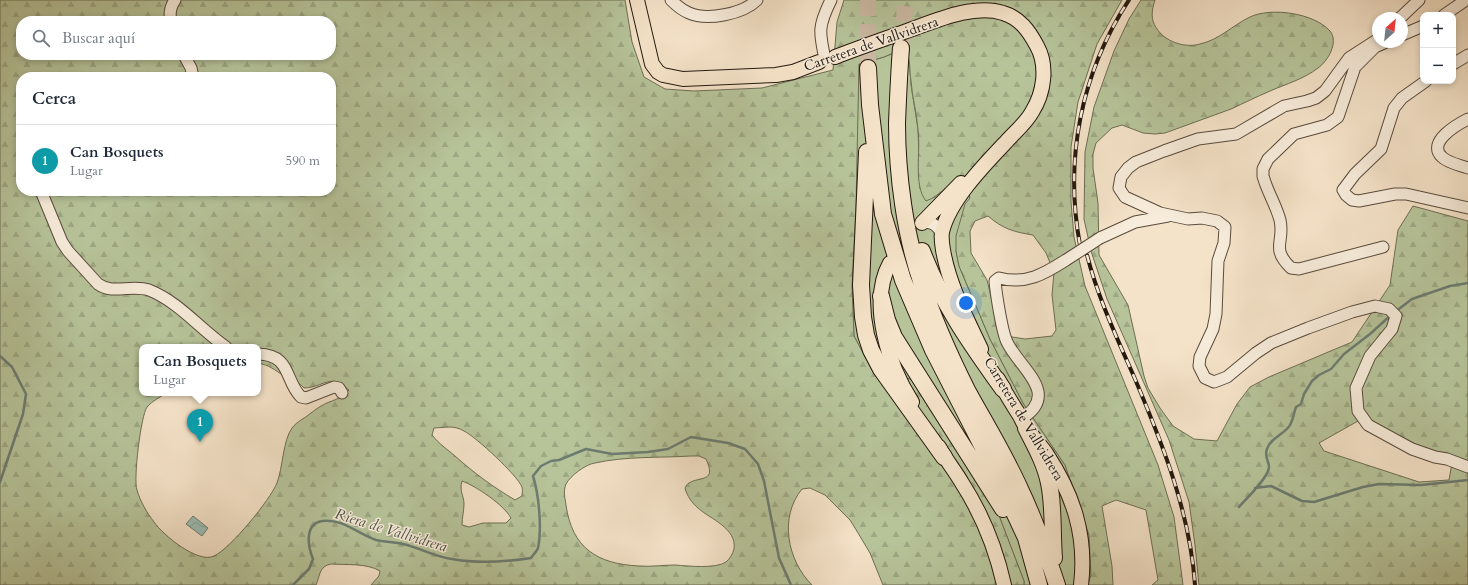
<!DOCTYPE html>
<html lang="es">
<meta charset="utf-8">
<style>
body{margin:0;font-family:Cardo,serif;background:#f6f6f7;color:#1f2937}
.controls{position:absolute;right:12px;top:12px;display:grid;overflow:hidden;border-radius:8px;box-shadow:0 2px 6px #0003}
.controls button{width:36px;height:36px;display:grid;place-items:center;padding:0;border:0;border-bottom:1px solid #e0e1e3;background:#fff;color:#1f2937;font:20px sans-serif}
.compass{position:absolute;left:1372px;top:12px;width:36px;height:36px;border-radius:50%;background:#fff;box-shadow:0 2px 6px #0003;rotate:27deg}
.you{position:absolute;left:966px;top:303px;width:14px;height:14px;margin:-10px;border:3px solid #fff;border-radius:50%;background:#1a73e8;box-shadow:0 0 0 6px #1a73e833}
.badge{display:grid;place-items:center;width:26px;height:26px;border-radius:50%;background:#8f2418;color:#fff;font-size:13px;font-weight:700}
.pin{position:absolute;translate:-50% -33px;filter:drop-shadow(0 1px 2px #0008)}
.pin::after{content:'';position:absolute;top:21px;width:14px;height:12px;background:inherit;clip-path:polygon(0 0,100% 0,50% 100%)}
.popup{position:absolute;left:139px;top:344px;width:122px;height:52px;box-sizing:border-box;display:grid;place-content:center;border-radius:8px;background:#fff;filter:drop-shadow(0 1px 3px #0005);font-size:13px;white-space:nowrap;color:#747a83}
.popup b{font-size:15px;color:#1f2937}
.popup::after{content:'';position:absolute;left:50%;top:100%;margin-left:-8px;border:8px solid transparent;border-top-color:#fff}
.list{margin:0;padding:0;list-style:none}
h2{display:flex;justify-content:space-between;align-items:center;height:52px;margin:0;padding:0 16px;font-size:17px}
h2 small{font-size:13px;font-weight:400;color:#747a83}
.list li{display:grid;grid-template-columns:26px 1fr auto;gap:12px;align-items:center;box-sizing:border-box;height:72px;padding:0 16px;border-top:1px solid #e0e1e3}
.list b{display:block;font-size:15px;white-space:nowrap}
.list p{margin:0;font-size:13px;white-space:nowrap;color:#747a83}
.list em{font-size:13px;font-style:normal;color:#747a83}
.icon{flex:none;width:22px;height:22px;fill:none;stroke:currentColor;stroke-width:2;stroke-linecap:round;stroke-linejoin:round}
.map{position:relative;flex:none;width:1468px;height:585px;overflow:hidden}
.search{position:absolute;background:#fff;box-shadow:0 2px 6px #0003;left:16px;top:16px;width:320px;height:44px;display:flex;align-items:center;gap:10px;box-sizing:border-box;padding:0 14px;border-radius:16px;color:#747a83;font-size:15px}
.panel{position:absolute;background:#fff;box-shadow:0 2px 6px #0003;left:16px;top:72px;width:320px;height:124px;border-radius:16px}
.map>svg:first-child{display:block}
</style>
<div class="map">
<svg width="1468" height="585" viewBox="0 0 1468 585">
<defs>
<pattern id="forest-firs" width="22" height="20" patternUnits="userSpaceOnUse"><rect width="22" height="20" fill="#b7c49a"/><path d="M5 1l3.5 6h-7zM16 11l3.5 6h-7z" fill="#9da884"/></pattern>
<pattern id="water-waves" width="16" height="10" patternUnits="userSpaceOnUse"><rect width="16" height="10" fill="#9cbeb5"/><path d="M0 5q4-4 8 0t8 0" fill="none" stroke="#86a39a"/></pattern>
</defs>
<rect width="100%" height="100%" fill="#f5e3c9"/>
<filter id="stains"><feTurbulence type="fractalNoise" baseFrequency=".005" numOctaves="4"/><feColorMatrix values="0 0 0 0 .2 0 0 0 0 .09 0 0 0 0 .02 0 0 0 .5 -.17"/></filter>
<radialGradient id="worn" r=".72"><stop offset=".6" stop-color="#630" stop-opacity="0"/><stop offset="1" stop-color="#630" stop-opacity=".3"/></radialGradient>
<path fill="#b7c49a" stroke="#6d6e54" d="M 906,48 L 909,55 L 911,85 L 918,129 L 920,189 L 934,198 L 951,183 L 963,176 L 970,199 L 956,251 L 959,266 L 990,339 L 1023,403 L 1065,465 L 1089,535 L 1091,575 L 1088,585 L 1024,585 L 1024,581 L 998,513 L 884,383 L 877,378 L 873,372 L 854,336 L 852,286 L 859,64 L 884,57 Z"/>
<path fill="url(#forest-firs)" stroke="#6d6e54" fill-rule="evenodd" d="M 0,0 L 625,0 L 632,42 L 644,77 L 665,89 L 694,91 L 762,88 L 833,70 L 837,22 L 844,0 L 1122,0 L 1097,44 L 1078,102 L 1071,147 L 1071,202 L 1074,237 L 1085,286 L 1158,465 L 1174,517 L 1183,585 L 1152,585 L 1158,580 L 1146,510 L 1116,500 L 1102,506 L 1112,566 L 1113,585 L 1088,585 L 1091,575 L 1089,535 L 1065,465 L 1023,403 L 990,339 L 959,266 L 956,251 L 956,236 L 965,204 L 970,198 L 964,176 C 949,181 941,196 926,201 C 913,185 921,151 918,130 C 917,113 912,97 911,81 C 909,69 911,59 905,48 L 884,57 L 859,64 L 856,206 L 852,286 L 854,336 L 873,372 L 877,378 L 884,383 L 905,377 L 912,380 L 998,513 L 1024,581 L 1024,585 L 883,585 L 870,553 L 855,528 L 850,520 L 825,495 L 810,488 L 802,489 C 779,517 787,560 812,585 L 371,585 L 379,576 L 380,571 C 367,563 346,565 331,564 C 319,566 320,576 316,585 L 0,585 ZM 21,21 L 331,21 L 331,55 L 21,55 ZM 21,77 L 331,77 L 331,191 L 21,191 ZM 988,216 C 1003,229 1014,232 1033,235 L 1046,253 L 1054,272 L 1052,295 L 1056,330 L 1052,336 L 1025,339 L 1000,335 L 987,280 L 971,253 L 970,231 L 975,221 ZM 142,347 L 258,347 L 258,363 C 269,365 275,370 284,376 C 291,380 298,381 304,388 C 325,387 328,373 349,390 C 339,401 333,399 321,406 C 314,410 308,416 301,420 C 298,422 294,425 292,428 C 283,440 283,467 277,483 C 270,500 230,549 214,556 C 198,564 163,535 154,522 C 147,513 140,501 137,490 C 133,480 141,415 147,407 C 152,401 160,397 167,393 L 142,393 ZM 449,427 C 454,427 459,428 464,431 C 476,437 517,475 522,487 C 523,490 522,493 522,496 L 515,500 C 493,487 474,473 455,456 C 447,449 439,444 432,435 L 434,428 ZM 691,456 L 699,456 L 706,459 C 717,483 700,476 689,483 C 687,484 686,486 685,488 C 687,496 692,503 698,508 C 710,519 737,528 734,549 C 733,553 730,559 726,562 C 716,569 688,566 675,565 C 663,565 651,567 639,566 C 597,564 572,548 566,505 C 565,498 563,491 566,484 C 570,476 586,464 595,463 C 626,456 659,458 691,456 ZM 462,481 C 476,486 504,505 511,518 L 506,523 L 483,523 L 469,527 L 462,525 C 462,517 464,511 464,504 C 464,495 459,492 462,481 Z
M 1141,0 L 1155,0 C 1153,6 1151,14 1153,21 C 1159,40 1183,49 1200,44 C 1219,40 1233,25 1250,17 C 1271,7 1314,13 1330,31 C 1339,42 1328,61 1318,68 C 1304,79 1286,84 1270,91 C 1256,97 1244,103 1231,109 C 1209,117 1187,125 1165,133 L 1155,134 L 1143,133 L 1122,125 L 1112,128 L 1096,143 L 1093,154 L 1093,168 L 1098,203 L 1099,255 L 1128,305 L 1144,376 L 1148,388 L 1160,408 L 1173,426 L 1194,439 L 1217,441 L 1237,404 L 1250,387 L 1269,377 L 1352,342 L 1390,285 L 1398,230 L 1413,206 L 1468,221 L 1468,585 L 1199,585 L 1195,545 L 1189,502 L 1169,440 L 1107,299 L 1091,251 L 1084,219 L 1085,152 L 1094,107 L 1114,51 L 1129,19 ZM 1358,421 C 1370,441 1428,455 1452,463 L 1449,480 L 1419,482 L 1324,451 L 1319,443 Z"/>
<path fill="url(#water-waves)" stroke="#6c7c72" d="M 193,516 L 208,528 L 202,536 L 186,524 Z"/>
<g fill="none" stroke-linecap="round" stroke-linejoin="round">
<path stroke="#6c7c72" stroke-width="2.5" d="M 1395,312 L 1412,299 L 1450,286 L 1468,283
M 0,356 L 12,367 L 26,394 L 23,414 L 0,482
M 1255,488 L 1271,486 L 1302,501 L 1314,502 L 1363,487 L 1379,484 L 1421,485 L 1468,480
M 1239,507 C 1246,499 1269,477 1269,467 C 1269,461 1264,457 1267,449 C 1270,438 1285,434 1290,425 C 1293,420 1294,412 1296,407 L 1301,404 L 1304,394 L 1312,381 L 1319,375 L 1331,369 L 1344,354 L 1370,334 L 1391,315
M 293,585 L 309,569 L 313,559 C 308,547 304,524 322,521 C 342,518 358,534 376,540 C 385,542 394,542 403,544 C 420,548 436,557 452,559 C 479,564 505,562 531,558 C 533,555 537,551 538,548 C 542,528 539,495 533,476 L 541,466 L 551,461 L 559,460 L 586,449 L 612,454 L 648,452 L 668,449 L 691,437 L 728,443 L 745,449 L 758,464 L 764,481 L 779,558 L 791,585"/>
<path stroke="#cbbaa4" stroke-width="16" stroke-dasharray="16 8" stroke-linecap="butt" d="M 868,0 L 868,68
M 901,46 L 906,0"/>
<defs>
<path id="minor" d="M 671,0 C 676,5 682,10 689,13 C 707,21 743,14 757,0
M 1444,15 L 1466,0
M 1400,18 L 1419,0
M 171,21 C 169,13 170,7 175,0
M 1402,35 L 1423,26
M 1377,40 L 1349,58 L 1325,91 L 1316,98 L 1307,101 L 1284,106 L 1236,134 L 1198,139 L 1164,151 L 1136,162 L 1128,168 L 1121,177 L 1119,188 L 1125,197 L 1160,213 L 1188,219 L 1202,218 L 1217,221 L 1225,227 L 1224,243 L 1218,261 L 1216,314 L 1213,329 L 1200,357 L 1199,366 L 1205,378 L 1214,382 L 1227,377 L 1256,353 L 1271,343 L 1308,328 L 1352,312 L 1375,306 L 1389,309 L 1396,316 L 1392,329 L 1370,356 L 1356,388 L 1358,411 L 1368,425 L 1412,449 L 1435,457 L 1447,459 L 1468,467
M 184,55 L 191,68 L 193,77
M 825,59 C 819,32 818,26 831,0
M 1453,64 L 1468,55
M 1426,81 L 1402,98 L 1394,108 L 1381,149 L 1355,174 L 1343,190 L 1346,195 L 1352,200 L 1359,201 L 1395,194 L 1406,194 L 1468,208
M 1468,119 C 1458,124 1426,142 1442,157 C 1448,163 1460,165 1468,168
M 41,191 L 62,242 L 68,251 L 98,284 C 113,295 131,284 149,290 C 179,302 200,329 226,347
M 922,223 C 932,221 936,225 942,233
M 1100,238 L 1135,222 L 1168,216
M 1383,247 L 1299,269 L 1291,268 C 1270,248 1285,242 1280,220 C 1276,205 1267,191 1263,176 L 1263,169 L 1268,159 L 1294,134 L 1327,125 L 1338,117 L 1355,67 L 1375,47 L 1386,42
M 258,354 C 292,355 284,380 301,397 L 306,398 L 334,387 L 339,388 L 342,393
M 1021,419 C 1062,394 1019,368 1007,342 C 1002,332 996,293 995,281 L 999,278 C 1026,285 1044,274 1066,260"/>
<path id="major" d="M 637,0 L 652,64 L 658,72 L 663,75 L 683,79 L 776,75 L 793,72 L 819,62
M 835,57 C 858,48 881,40 904,32 C 933,22 973,3 1003,13 C 1020,18 1029,31 1037,46 C 1048,66 1044,93 1032,112 C 1026,123 1015,132 1006,142 C 985,164 949,201 942,232 C 941,238 942,244 943,250 C 949,285 966,317 981,349
M 922,223 L 961,183
M 890,263 C 868,302 889,367 912,402
M 998,379 C 1005,392 1012,404 1020,416 C 1022,420 1024,425 1027,429 C 1033,437 1040,445 1046,453 C 1073,494 1087,535 1081,585
M 939,447 C 946,460 955,471 962,483 C 982,514 996,549 1004,585"/>
<path id="highway" d="M 901,48 C 899,73 898,98 897,123 C 897,174 905,236 922,284 C 934,321 950,356 967,390 C 985,423 1005,455 1020,489 C 1035,520 1046,552 1057,585
M 868,68 L 870,105 L 883,214 L 903,280 L 933,350 L 994,469 L 1026,538 L 1039,585
M 867,152 L 861,285 L 863,317 L 866,335 L 871,350 L 881,369 L 944,457
M 922,251 C 941,302 972,346 1003,389
M 881,296 L 887,320 L 894,337 L 1003,509
M 1026,428 C 1035,446 1045,463 1049,483 C 1054,507 1052,533 1054,558"/>
</defs>
<use href="#minor" stroke="#584b3d" stroke-width="13"/>
<use href="#major" stroke="#23180e" stroke-width="16"/>
<use href="#highway" stroke="#23180e" stroke-width="18"/>
<use href="#minor" stroke="#f8eddc" stroke-width="11"/>
<use href="#major" stroke="#f5e3c9" stroke-width="14"/>
<use href="#highway" stroke="#f5e3c9" stroke-width="16"/>
<defs>
<path id="rail" d="M 1080,245 C 1064,159 1081,73 1129,0
M 1087,255 C 1098,298 1117,338 1135,379 C 1163,445 1190,513 1195,585"/>
</defs>
<use href="#rail" stroke="#23180e" stroke-width="4"/>
<use href="#rail" stroke="#f8eddc" stroke-width="2.5" stroke-dasharray="8" stroke-linecap="butt"/>
<defs>
<path id="minor-bridge" d="M 1066,260 L 1100,238"/>
</defs>
<use href="#minor-bridge" stroke="#584b3d" stroke-width="13" stroke-linecap="butt"/>
<use href="#minor-bridge" stroke="#f8eddc" stroke-width="11"/>
</g>
<g text-anchor="middle" dominant-baseline="central" stroke-width="3" stroke-linejoin="round" paint-order="stroke">
<g font-size="14" fill="#23180e" stroke="#f8eddc">
<text transform="translate(871 44) rotate(-19)">Carretera de Vallvidrera</text>
<text transform="translate(1024 419) rotate(59)">Carretera de Vallvidrera</text>
</g>
<g font-size="15" font-style="italic" fill="#4d5248" stroke="#f8eddc">
<text transform="translate(391 530) rotate(17)">Riera de Vallvidrera</text>
</g>
</g>
<rect width="100%" height="100%" filter="url(#stains)"/>
<rect width="100%" height="100%" fill="url(#worn)"/>
</svg>
<div class="controls">
<button>+</button>
<button>−</button>
</div>
<svg class="compass" viewBox="-18 -18 36 36"><path d="M0-13l5 13h-10z" fill="#e53935"/><path d="M0 13l5-13h-10z" fill="#747a83"/></svg>
<div class="you"></div>
<div class="pin badge" style="left:200px;top:442px;background:#0f9aa8">1</div>
<div class="popup"><b>Can Bosquets</b>Lugar</div>
<div class="search"><svg class="icon" aria-label="search" viewBox="0 0 24 24"><circle cx="10" cy="10" r="6"/><path d="M15 15l6 6"/></svg>Buscar aquí</div>
<section class="panel">
<h2>Cerca<small></small></h2>
<ul class="list">
<li><span class="badge" style="background:#0f9aa8">1</span><div><b>Can Bosquets</b><p>Lugar</p></div><em>590 m</em></li>
</ul>
</section>
</div>
